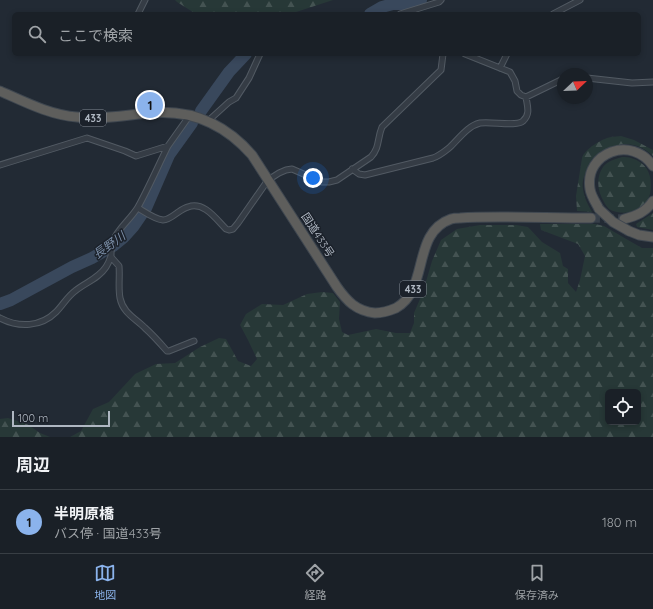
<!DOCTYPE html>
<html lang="ja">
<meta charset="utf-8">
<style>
body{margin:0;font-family:Quicksand,"Noto Sans JP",sans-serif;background:#23282f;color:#f1f3f6}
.controls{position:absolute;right:12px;bottom:12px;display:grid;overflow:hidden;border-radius:6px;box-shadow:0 2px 6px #0003}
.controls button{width:36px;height:36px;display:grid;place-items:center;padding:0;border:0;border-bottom:1px solid #383e44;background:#1a2027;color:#f1f3f6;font:20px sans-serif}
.compass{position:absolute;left:557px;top:68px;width:36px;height:36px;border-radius:50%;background:#1a2027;box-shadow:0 2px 6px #0003;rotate:67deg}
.scale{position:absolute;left:12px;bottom:10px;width:98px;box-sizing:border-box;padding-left:4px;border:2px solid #afb7c2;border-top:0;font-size:11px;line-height:14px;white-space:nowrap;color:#afb7c2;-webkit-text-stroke:3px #1b212a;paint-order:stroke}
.you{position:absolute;left:313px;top:178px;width:14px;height:14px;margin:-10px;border:3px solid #fff;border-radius:50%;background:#1a73e8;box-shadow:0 0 0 6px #1a73e833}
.badge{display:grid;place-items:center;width:26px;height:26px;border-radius:50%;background:#8bb3ec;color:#111;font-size:13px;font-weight:700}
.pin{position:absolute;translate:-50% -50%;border:2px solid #fff;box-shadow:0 1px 4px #0006}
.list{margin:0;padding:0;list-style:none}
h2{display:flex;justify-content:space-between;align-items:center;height:52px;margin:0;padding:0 16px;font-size:17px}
h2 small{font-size:13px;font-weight:400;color:#9fa3a7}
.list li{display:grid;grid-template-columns:26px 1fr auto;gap:12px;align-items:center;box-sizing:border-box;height:64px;padding:0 16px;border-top:1px solid #383e44}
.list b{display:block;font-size:15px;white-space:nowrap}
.list p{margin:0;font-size:13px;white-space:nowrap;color:#9fa3a7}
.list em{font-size:13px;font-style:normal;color:#9fa3a7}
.icon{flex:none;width:22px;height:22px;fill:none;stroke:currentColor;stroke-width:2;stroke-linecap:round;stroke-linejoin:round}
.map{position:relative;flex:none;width:653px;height:437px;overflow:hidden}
.search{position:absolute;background:#1a2027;box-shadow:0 2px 6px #0003;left:12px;right:12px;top:12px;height:44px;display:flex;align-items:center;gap:10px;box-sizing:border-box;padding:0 14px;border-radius:6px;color:#9fa3a7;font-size:15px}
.sheet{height:116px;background:#1a2027}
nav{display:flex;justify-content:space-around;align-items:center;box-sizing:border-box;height:56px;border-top:1px solid #383e44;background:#1a2027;font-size:11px;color:#9fa3a7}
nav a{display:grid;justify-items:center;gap:2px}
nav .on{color:#8bb3ec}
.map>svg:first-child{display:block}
</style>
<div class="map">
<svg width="653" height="437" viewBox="0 0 653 437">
<defs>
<pattern id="forest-firs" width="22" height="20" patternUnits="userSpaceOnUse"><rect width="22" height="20" fill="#273837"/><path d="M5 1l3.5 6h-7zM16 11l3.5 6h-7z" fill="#445352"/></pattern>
</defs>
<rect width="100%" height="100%" fill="#222a34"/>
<path fill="url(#forest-firs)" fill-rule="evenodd" d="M 175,0 L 333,0 L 290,14 L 196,14 L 177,2 Z
M 621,136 L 634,140 L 653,150 L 653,156 C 649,152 643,148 637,146 C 623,141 604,147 594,157 C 589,162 587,168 585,174 C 583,179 582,184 583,189 C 584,197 588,205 592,212 L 577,211 L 576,196 L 582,158 C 585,149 601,139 611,137 C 614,137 618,136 621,136 Z
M 622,157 C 625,157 629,157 631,158 C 649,163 653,178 650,194 C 648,200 645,206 639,209 C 631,214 617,214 609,209 C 607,207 605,204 604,202 C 597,191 596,177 603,167 C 607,161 616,159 622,157 Z
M 653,213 L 653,230 L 637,227 L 636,224 Z
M 540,224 L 595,224 L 604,226 L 628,240 L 642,248 L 653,248 L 653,437 L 70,437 L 81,431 L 93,409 L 109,402 L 135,374 L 156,364 L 175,363 L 200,347 L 219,338 L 226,339 L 238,361 L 251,366 L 257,359 L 248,340 L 240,325 L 246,314 L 262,304 L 283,305 L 307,294 L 322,292 L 333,293 L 340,302 L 339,319 L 342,332 L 348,335 L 376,329 L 396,333 L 410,333 L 414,323 L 414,313 L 423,292 L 432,261 L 441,240 L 457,229 L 480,225 L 516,225 L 528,227 L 542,242 L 560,253 L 563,266 L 568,269 L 568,283 L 576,292 L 580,280 L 585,256 L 578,244 L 541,230 ZM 608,392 L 638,392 L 638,422 L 608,422 Z
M 8,418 L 27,424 L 40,433 L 50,437 L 0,437 L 0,419 Z"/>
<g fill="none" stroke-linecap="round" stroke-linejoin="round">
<path stroke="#39485c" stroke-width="12" d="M 370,14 L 382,7 L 393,4 L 409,4 L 421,0
M 201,111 L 229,72 L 246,54
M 0,304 L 11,300 L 72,267 L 92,258 L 113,246 L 124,237 L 133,227 L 146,208 L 169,155 L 192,123"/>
<path stroke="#373f49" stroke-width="9" stroke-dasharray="9 4.5" stroke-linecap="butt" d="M 591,218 L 624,219"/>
<defs>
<path id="minor" d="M 138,14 L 145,0
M 400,14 L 439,2 L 441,0
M 553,14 L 580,0
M 465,54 L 510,72 L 515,81 L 517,91 L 521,95 L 526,97 L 563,79
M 500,68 L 507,54
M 587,78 L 632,83 L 653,82
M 208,121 L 229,102 L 236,98 L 249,78 L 260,54
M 0,165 L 87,138 L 125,151 L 136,156 L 168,146 L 190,115
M 352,169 L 359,174 L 365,175 L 433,158 C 439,156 444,152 449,148 C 458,140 467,126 480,123 C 491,121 517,127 523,121 C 531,114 527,105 526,97
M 138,208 C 145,212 154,219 163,220 C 168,220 173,216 177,213 C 180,211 184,208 188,207 C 204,201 216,219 226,229 L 229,230 L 233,229 L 238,223 L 268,180 L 279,173 L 286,170 L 292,169 L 322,182 L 329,182 L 337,180 L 371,157 C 380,147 377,139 382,127 L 441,70 L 443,54
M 111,257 L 119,266 C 120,277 118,287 120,298 C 123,313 135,318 145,328 C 153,335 160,343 167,351 L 169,351 L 194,341
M 0,318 C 19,328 41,327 56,312 C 63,305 67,297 75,291 C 86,282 98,279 106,267 C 108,264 110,259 111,256 C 111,251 111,246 113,241 C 118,228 131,219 138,207 C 149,187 158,166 168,146"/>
<path id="trunk" d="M 0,91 C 25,102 50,115 77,117 C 101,120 126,115 150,113 C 192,109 225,124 252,155 L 337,287 C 347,301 356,311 375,313 C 383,313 389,311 396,308 C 430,289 411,233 451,219 C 454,218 457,218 460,218 C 473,217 486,217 500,217 C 530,217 561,218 591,218
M 599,209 C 596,203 591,196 590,189 C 584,152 632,135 653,166
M 624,219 C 636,216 646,212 653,201
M 629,231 L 639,235 L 653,237"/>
</defs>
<use href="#minor" stroke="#525a63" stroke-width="7"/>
<use href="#trunk" stroke="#3f4750" stroke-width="11"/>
<use href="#minor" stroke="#353c45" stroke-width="5"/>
<use href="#trunk" stroke="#5e5e5c" stroke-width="9"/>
<defs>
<path id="trunk-bridge" d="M 599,209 L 613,222 L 629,231"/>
</defs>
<use href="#trunk-bridge" stroke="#3f4750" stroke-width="11" stroke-linecap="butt"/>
<use href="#trunk-bridge" stroke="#5e5e5c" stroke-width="9"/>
</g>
<g text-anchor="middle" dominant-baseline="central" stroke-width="3" stroke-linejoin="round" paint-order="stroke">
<g fill="#1b212a" stroke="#838a94" stroke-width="1">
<rect x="80" y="110" width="26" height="16" rx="3"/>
<rect x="400" y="281" width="26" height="16" rx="3"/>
</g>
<g font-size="10" font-weight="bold" fill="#afb7c2">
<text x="93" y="118">433</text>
<text x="413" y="289">433</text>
</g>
<g font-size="11" fill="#afb7c2" stroke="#1b212a">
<text transform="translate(318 235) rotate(57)">国道433号</text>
</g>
<g font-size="12" font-style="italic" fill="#7b8ea7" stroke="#1b212a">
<text transform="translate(109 245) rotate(-36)">長野川</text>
</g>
</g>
</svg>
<div class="controls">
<button><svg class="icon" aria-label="locate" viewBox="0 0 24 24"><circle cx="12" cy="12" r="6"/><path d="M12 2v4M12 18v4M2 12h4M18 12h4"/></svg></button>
</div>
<svg class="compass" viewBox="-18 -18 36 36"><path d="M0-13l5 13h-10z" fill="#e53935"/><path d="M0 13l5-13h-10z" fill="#9fa3a7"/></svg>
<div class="scale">100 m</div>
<div class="you"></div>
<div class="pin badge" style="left:150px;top:105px">1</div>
<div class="search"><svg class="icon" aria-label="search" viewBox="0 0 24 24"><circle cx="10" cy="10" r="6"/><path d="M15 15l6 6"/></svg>ここで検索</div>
</div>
<section class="sheet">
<h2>周辺<small></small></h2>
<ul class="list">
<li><span class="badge">1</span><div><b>半明原橋</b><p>バス停 · 国道433号</p></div><em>180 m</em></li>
</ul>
</section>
<nav>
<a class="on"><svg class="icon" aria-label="map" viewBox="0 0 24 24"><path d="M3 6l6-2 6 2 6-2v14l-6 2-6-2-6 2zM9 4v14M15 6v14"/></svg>地図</a>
<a><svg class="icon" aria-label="directions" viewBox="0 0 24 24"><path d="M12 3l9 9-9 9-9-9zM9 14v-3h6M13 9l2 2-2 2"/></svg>経路</a>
<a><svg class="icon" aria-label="saved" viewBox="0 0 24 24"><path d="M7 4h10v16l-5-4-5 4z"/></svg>保存済み</a>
</nav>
